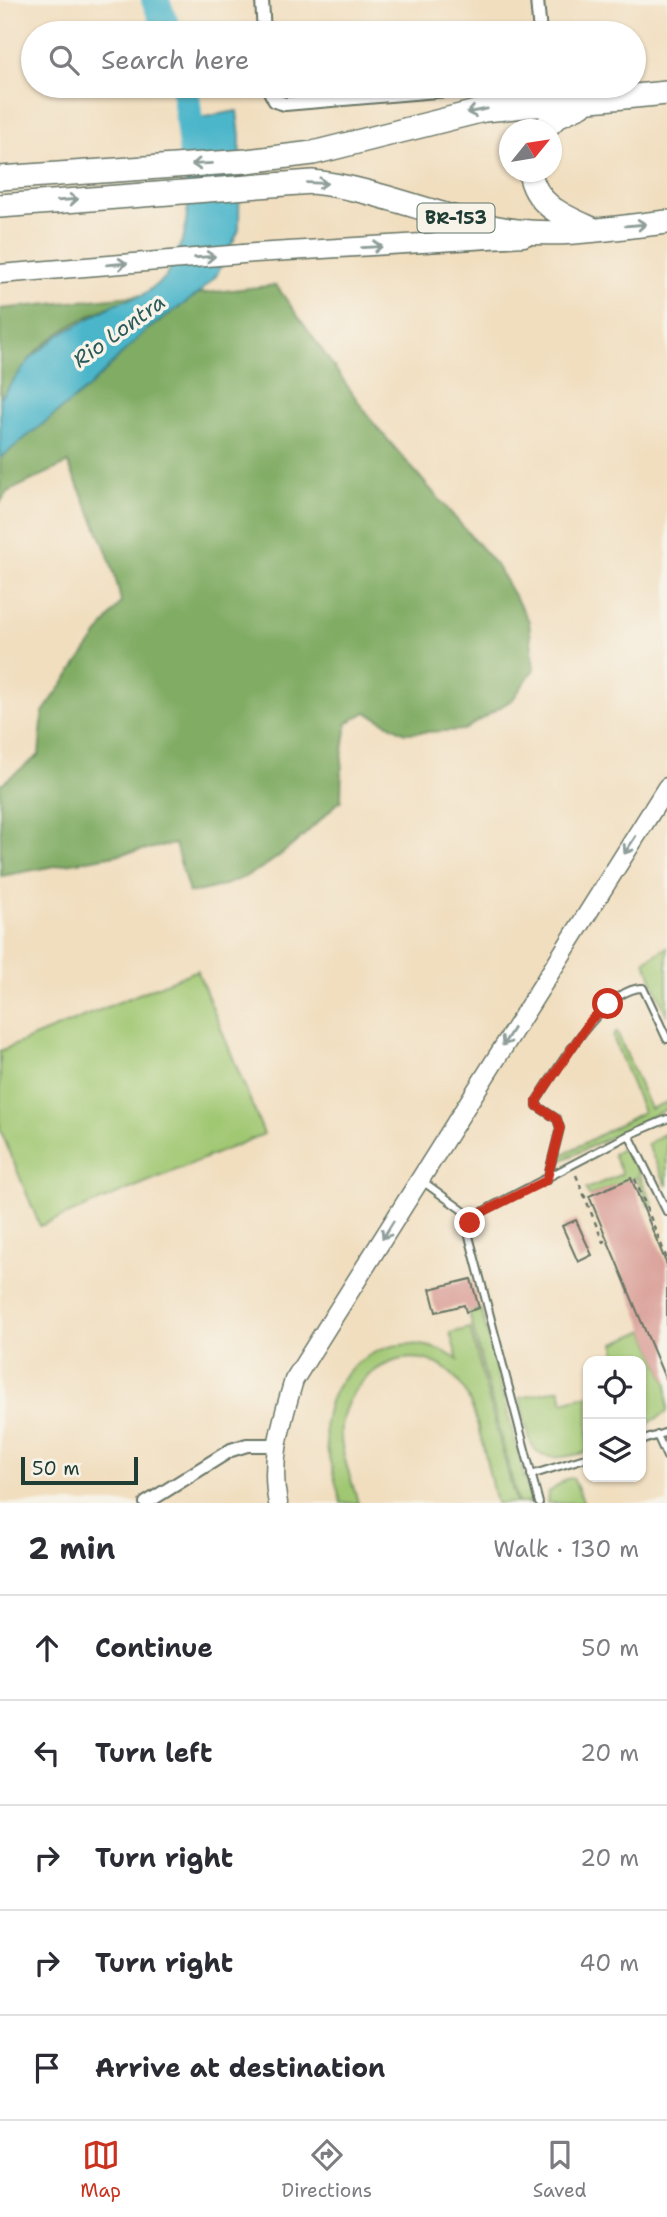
<!DOCTYPE html>
<meta charset="utf-8">
<style>
body{margin:0;font-family:"Shantell Sans",sans-serif;background:#f2f2f3;color:#2b2b33}
.controls{position:absolute;right:21px;bottom:21px;display:grid;overflow:hidden;border-radius:14px;box-shadow:0 2px 5px #0004}
.controls button{width:63px;height:63px;display:grid;place-items:center;padding:0;border:0;border-bottom:2px solid #e1e1e2;background:#fff;color:#2b2b33;font:35px sans-serif}
.compass{position:absolute;left:499px;top:119px;width:63px;height:63px;border-radius:50%;background:#fff;box-shadow:0 2px 5px #0004;rotate:60deg}
.scale{position:absolute;left:21px;bottom:18px;width:117px;box-sizing:border-box;padding-left:7px;border:4px solid #1f3d34;border-top:0;font-size:19px;line-height:24px;white-space:nowrap;color:#1f3d34;-webkit-text-stroke:5px #f7f3e8;paint-order:stroke}
.stop{position:absolute;width:21px;height:21px;margin:-16px;border:5px solid #c8321e;border-radius:50%;background:#fff}
.stop.end{background:#c8321e;border-color:#fff;box-shadow:0 2px 7px #0008}
.list{margin:0;padding:0;list-style:none}
h2{display:flex;justify-content:space-between;align-items:center;height:91px;margin:0;padding:0 28px;font-size:30px}
h2 small{font-size:23px;font-weight:400;color:#7c7c81}
.list li{display:grid;grid-template-columns:46px 1fr auto;gap:21px;align-items:center;box-sizing:border-box;height:105px;padding:0 28px;border-top:2px solid #e1e1e2}
.list b{display:block;font-size:26px;white-space:nowrap}
.list em{font-size:23px;font-style:normal;color:#7c7c81}
.icon{flex:none;width:38px;height:38px;fill:none;stroke:currentColor;stroke-width:2;stroke-linecap:round;stroke-linejoin:round}
.map{position:relative;flex:none;width:667px;height:1503px;overflow:hidden}
.search{position:absolute;background:#fff;box-shadow:0 2px 5px #0004;left:21px;right:21px;top:21px;height:77px;display:flex;align-items:center;gap:18px;box-sizing:border-box;padding:0 24px;border-radius:38px;color:#7c7c81;font-size:26px}
.sheet{height:616px;background:#fff}
nav{display:flex;justify-content:space-around;align-items:center;box-sizing:border-box;height:98px;border-top:2px solid #e1e1e2;background:#fff;font-size:19px;color:#7c7c81}
nav a{display:grid;justify-items:center;gap:4px}
nav .on{color:#c8321e}
.map>svg:first-child{display:block}
</style>
<div class="map">
<svg width="667" height="1503" viewBox="0 0 667 1503">
<rect width="100%" height="100%" fill="#f7f3e8"/>
<filter id="ink" filterUnits="userSpaceOnUse"><feTurbulence type="fractalNoise" baseFrequency=".0143" numOctaves="2"/><feDisplacementMap in="SourceGraphic" scale="14" xChannelSelector="R" yChannelSelector="G"/><feConvolveMatrix kernelMatrix="1 2 1 2 8 2 1 2 1" color-interpolation-filters="sRGB"/></filter>
<filter id="wash" filterUnits="userSpaceOnUse"><feTurbulence type="fractalNoise" baseFrequency=".00686" numOctaves="4" result="noise"/><feDisplacementMap in="SourceGraphic" scale="28" xChannelSelector="R" yChannelSelector="G"/><feGaussianBlur stdDeviation="1.57" result="paint"/><feColorMatrix in="noise" values="0 0 0 0 0 0 0 0 0 0 0 0 0 0 0 0 0 1.4 0 .05"/><feComposite in="paint" operator="in"/></filter>
<g filter="url(#wash)">
<rect width="100%" height="100%" fill="#f1debf"/>
<path fill="#a0c772" stroke="#608253" stroke-width="2" d="M 667,947 L 667,1016 L 645,961 Z
M 197,970 L 264,1134 L 40,1226 L 0,1129 L 0,1051 Z
M 617,1032 L 650,1109 L 667,1102 L 667,1109 L 561,1161 L 562,1155 L 643,1112 L 613,1037 Z
M 664,1134 L 667,1140 L 667,1186 L 647,1144 Z
M 622,1149 L 630,1153 L 653,1205 L 648,1206 L 636,1177 L 589,1196 L 586,1189 L 622,1174 L 613,1154 Z
M 481,1309 L 531,1503 L 518,1503 L 469,1313 Z
M 470,1328 L 516,1503 L 496,1503 C 488,1472 478,1409 461,1385 C 424,1333 354,1364 342,1420 C 336,1445 352,1479 358,1503 L 341,1503 C 335,1475 320,1442 327,1412 C 340,1353 409,1324 458,1360 L 450,1333 Z
M 645,1330 L 667,1383 L 667,1412 L 641,1428 L 641,1361 L 616,1361 L 615,1343 Z
M 560,1389 L 563,1402 L 588,1395 L 588,1452 C 527,1467 533,1451 520,1398 Z
M 573,1478 L 584,1503 L 547,1503 L 548,1493 L 566,1479 Z"/>
<path fill="#80ac64" stroke="#50744c" stroke-width="2" d="M 276,285 L 375,425 L 496,565 L 529,621 L 534,669 L 513,699 L 464,730 L 405,733 L 366,712 L 347,723 L 342,758 L 341,800 C 292,847 259,883 189,893 L 175,844 L 1,876 L 0,785 L 39,755 L 43,712 L 121,602 C 112,552 88,510 68,463 L 7,492 L 0,503 L 0,458 L 88,388 L 144,332 L 198,294 Z
M 143,295 C 106,306 56,328 30,359 C 19,372 13,387 0,398 L 0,309 Z"/>
<path fill="#4cb6ca" stroke="#367a7f" stroke-width="2" d="M 237,111 L 240,136 L 239,230 L 216,276 L 198,294 L 144,332 L 88,388 L 0,458 L 0,398 L 31,358 L 58,336 L 117,303 L 143,295 L 166,277 L 184,236 L 188,207 L 177,122 Z"/>
<g fill="none" stroke-linecap="round" stroke-linejoin="round">
<path stroke="#4cb6ca" stroke-width="28" d="M 155,0 L 169,33
M 185,86 L 193,157"/>
</g>
<g id="blocks">
<path fill="#d79790" d="M 631,1178 L 667,1265 L 667,1383 L 589,1196 Z
M 576,1220 L 592,1255 L 578,1262 L 562,1226 Z
M 471,1279 L 479,1308 L 466,1312 L 464,1305 L 436,1312 L 430,1289 Z"/>
</g>
</g>
<g filter="url(#ink)">
<use href="#blocks" fill-opacity="0" stroke="#687565" stroke-width="2"/>
<g fill="none" stroke-linecap="round" stroke-linejoin="round">
<defs>
<path id="lane" d="M 629,1135 L 667,1212
M 421,1180 L 473,1218
M 547,1180 L 560,1128 L 557,1119 L 537,1106 L 537,1100 C 557,1070 604,987 643,988 L 667,1039
M 657,1435 L 667,1457
M 641,1441 L 667,1432
M 531,1475 L 588,1457
M 539,1503 L 468,1232 C 471,1218 477,1215 489,1208 L 629,1135 L 667,1119"/>
<path id="street" d="M 262,0 L 264,33
M 537,0 L 540,33
M 267,86 L 275,101 L 285,104 L 495,86
M 544,86 L 546,103
M 146,1503 L 231,1450 L 247,1445 L 276,1445"/>
<path id="secondary" d="M 0,274 L 255,253 L 524,237
M 278,1503 C 269,1461 282,1421 294,1380 L 667,787"/>
<path id="highway" d="M 543,130 L 557,116 L 581,105
M 530,172 C 535,205 563,216 590,228
M 0,178 L 247,161 L 313,153 L 484,110 L 667,93
M 0,206 L 312,182 C 382,189 447,222 517,231 C 566,237 618,227 667,222"/>
</defs>
<use href="#lane" stroke="#687565" stroke-width="10"/>
<use href="#street" stroke="#687565" stroke-width="16"/>
<use href="#secondary" stroke="#687565" stroke-width="21"/>
<use href="#highway" stroke="#687565" stroke-width="26"/>
<path stroke="#687565" stroke-width="2.5" stroke-dasharray="5 5" stroke-linecap="butt" d="M 576,1175 L 603,1242 L 607,1240
M 635,1179 L 667,1259"/>
<use href="#lane" stroke="#fff" stroke-width="6"/>
<use href="#street" stroke="#fff" stroke-width="12"/>
<use href="#secondary" stroke="#fff" stroke-width="18"/>
<use href="#highway" stroke="#fff" stroke-width="23"/>
</g>
<defs><path id="oneway-shaft" d="M-6 0H5M1.5-3L5.5 0L1.5 3" fill="none" stroke-width="1.6" stroke-linecap="round" stroke-linejoin="round" transform="scale(1.75)"/></defs>
<g stroke="#8f9e9a">
<use href="#oneway-shaft" transform="translate(477 111) rotate(169)"/>
<use href="#oneway-shaft" transform="translate(202 164) rotate(177)"/>
<use href="#oneway-shaft" transform="translate(317 183) rotate(2)"/>
<use href="#oneway-shaft" transform="translate(68 200) rotate(-5)"/>
<use href="#oneway-shaft" transform="translate(636 225) rotate(-5)"/>
<use href="#oneway-shaft" transform="translate(372 247) rotate(-3)"/>
<use href="#oneway-shaft" transform="translate(205 257) rotate(-4)"/>
<use href="#oneway-shaft" transform="translate(117 264) rotate(-5)"/>
<use href="#oneway-shaft" transform="translate(630 845) rotate(123)"/>
<use href="#oneway-shaft" transform="translate(508 1037) rotate(122)"/>
<use href="#oneway-shaft" transform="translate(388 1230) rotate(122)"/>
</g>
</g>
<g fill="none" stroke-linecap="round" stroke-linejoin="round" filter="url(#ink)">
<path stroke="#c8321e" stroke-width="9" d="M 470,1223 L 481,1213 L 547,1180 L 560,1128 L 557,1119 L 537,1106 L 537,1100 L 591,1020 L 608,1004"/>
</g>
<g text-anchor="middle" dominant-baseline="central" stroke-width="7" stroke-linejoin="round" paint-order="stroke">
<rect fill="#f7f3e8" stroke="#60746a" stroke-width="2" x="417.5" y="203.5" width="77" height="29" rx="5"/>
<g font-size="18" font-weight="bold" fill="#1f3d34">
<text x="456" y="218">BR-153</text>
</g>
<g font-size="21" font-style="italic" fill="#2a5b5a" stroke="#f7f3e8">
<text transform="translate(119 331) rotate(-36)">Rio Lontra</text>
</g>
</g>
</svg>
<div class="controls">
<button><svg class="icon" aria-label="locate" viewBox="0 0 24 24"><circle cx="12" cy="12" r="6"/><path d="M12 2v4M12 18v4M2 12h4M18 12h4"/></svg></button>
<button><svg class="icon" aria-label="layers" viewBox="0 0 24 24"><path d="M12 4l9 5-9 5-9-5zM3 14l9 5 9-5"/></svg></button>
</div>
<svg class="compass" viewBox="-18 -18 36 36"><path d="M0-13l5 13h-10z" fill="#e53935"/><path d="M0 13l5-13h-10z" fill="#7c7c81"/></svg>
<div class="scale">50 m</div>
<div class="stop" style="left:608px;top:1004px"></div>
<div class="stop end" style="left:470px;top:1223px"></div>
<div class="search"><svg class="icon" aria-label="search" viewBox="0 0 24 24"><circle cx="10" cy="10" r="6"/><path d="M15 15l6 6"/></svg>Search here</div>
</div>
<section class="sheet">
<h2>2 min<small>Walk · 130 m</small></h2>
<ul class="list">
<li><svg class="icon" aria-label="ahead" viewBox="0 0 24 24"><path d="M12 20V5M6 11l6-6 6 6"/></svg><div><b>Continue</b></div><em>50 m</em></li>
<li><svg class="icon" aria-label="left" viewBox="0 0 24 24"><path d="M17 20v-9H6M10 6l-5 5 5 5"/></svg><div><b>Turn left</b></div><em>20 m</em></li>
<li><svg class="icon" aria-label="right" viewBox="0 0 24 24"><path d="M7 20v-9h11M14 6l5 5-5 5"/></svg><div><b>Turn right</b></div><em>20 m</em></li>
<li><svg class="icon" aria-label="right" viewBox="0 0 24 24"><path d="M7 20v-9h11M14 6l5 5-5 5"/></svg><div><b>Turn right</b></div><em>40 m</em></li>
<li><svg class="icon" aria-label="arrive" viewBox="0 0 24 24"><path d="M6 21V4h12l-3 4 3 4H6"/></svg><div><b>Arrive at destination</b></div></li>
</ul>
</section>
<nav>
<a class="on"><svg class="icon" aria-label="map" viewBox="0 0 24 24"><path d="M3 6l6-2 6 2 6-2v14l-6 2-6-2-6 2zM9 4v14M15 6v14"/></svg>Map</a>
<a><svg class="icon" aria-label="directions" viewBox="0 0 24 24"><path d="M12 3l9 9-9 9-9-9zM9 14v-3h6M13 9l2 2-2 2"/></svg>Directions</a>
<a><svg class="icon" aria-label="saved" viewBox="0 0 24 24"><path d="M7 4h10v16l-5-4-5 4z"/></svg>Saved</a>
</nav>
